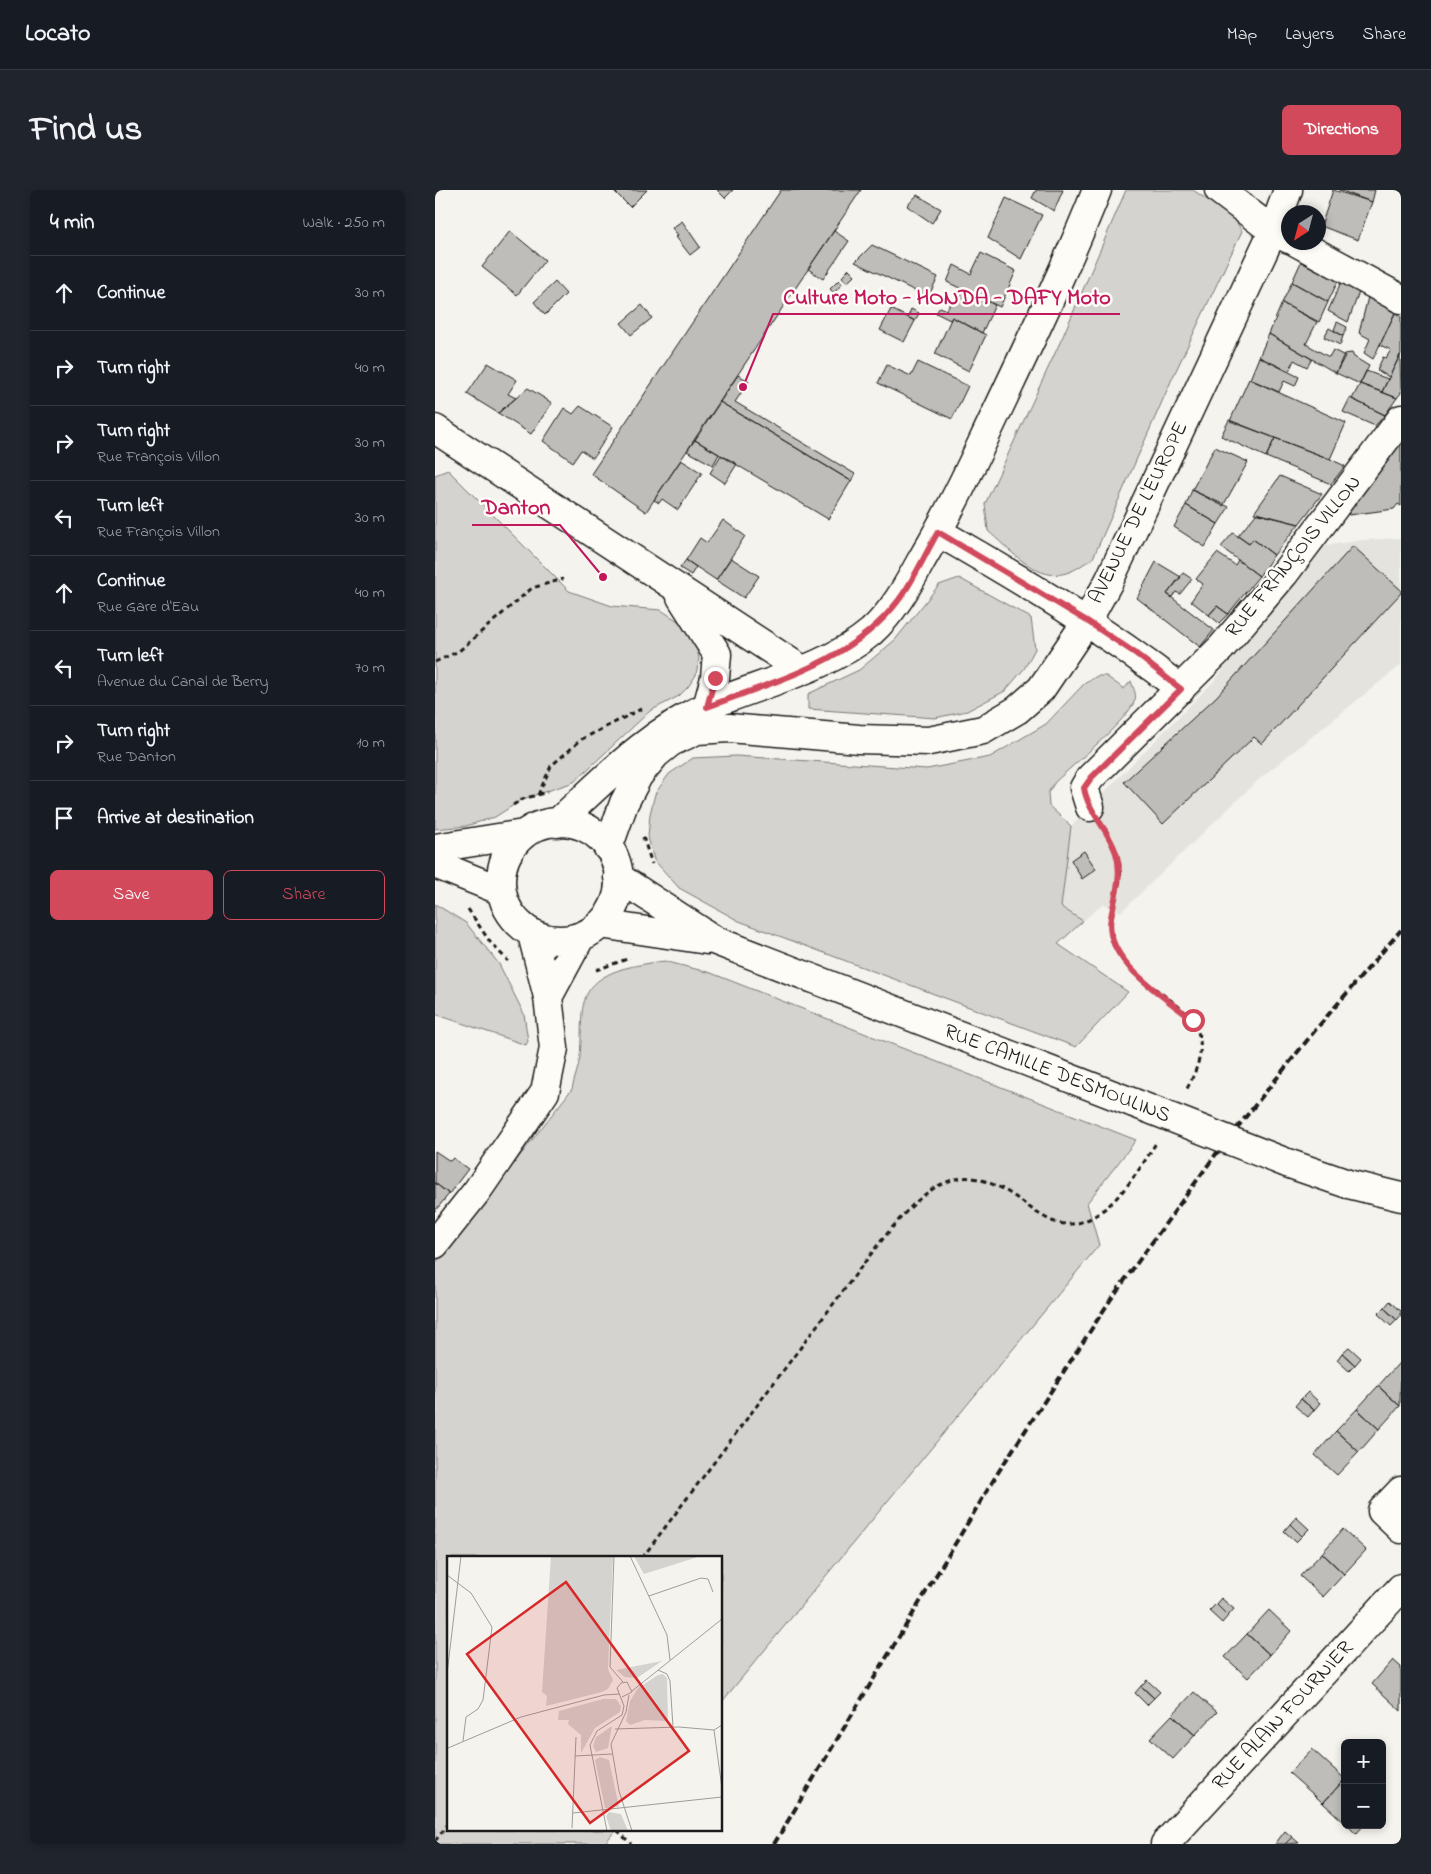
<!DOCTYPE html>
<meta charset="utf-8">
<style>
body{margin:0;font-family:"Indie Flower",sans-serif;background:#20242c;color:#f1f3f6}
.controls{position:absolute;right:15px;bottom:15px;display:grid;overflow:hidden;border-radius:8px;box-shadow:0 2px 8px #0003}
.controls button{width:45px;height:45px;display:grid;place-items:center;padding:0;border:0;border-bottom:1px solid #363941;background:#171b24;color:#f1f3f6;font:25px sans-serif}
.compass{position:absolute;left:846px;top:15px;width:45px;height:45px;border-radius:50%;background:#171b24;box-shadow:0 2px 8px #0003;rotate:216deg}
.stop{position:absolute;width:15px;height:15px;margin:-11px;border:4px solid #d1495b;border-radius:50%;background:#fff}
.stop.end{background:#d1495b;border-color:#fff;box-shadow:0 1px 5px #0008}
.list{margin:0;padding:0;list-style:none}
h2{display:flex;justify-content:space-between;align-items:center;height:65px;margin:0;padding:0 20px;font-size:21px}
h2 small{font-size:16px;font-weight:400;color:#9ea1a6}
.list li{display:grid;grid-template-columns:32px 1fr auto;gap:15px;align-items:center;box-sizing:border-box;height:75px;padding:0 20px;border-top:1px solid #363941}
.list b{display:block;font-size:19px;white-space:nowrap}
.list p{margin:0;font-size:16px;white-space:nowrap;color:#9ea1a6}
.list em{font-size:16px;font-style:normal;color:#9ea1a6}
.actions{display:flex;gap:10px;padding:15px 20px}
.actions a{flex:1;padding:11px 0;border:1px solid #d1495b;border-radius:8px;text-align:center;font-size:18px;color:#d1495b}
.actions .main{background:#d1495b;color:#fff}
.icon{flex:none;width:28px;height:28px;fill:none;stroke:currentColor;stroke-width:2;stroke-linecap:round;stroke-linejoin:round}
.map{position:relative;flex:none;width:966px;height:1654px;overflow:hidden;border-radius:8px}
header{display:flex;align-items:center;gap:30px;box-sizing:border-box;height:70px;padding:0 25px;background:#171b24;border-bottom:1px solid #363941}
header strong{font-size:24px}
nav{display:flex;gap:28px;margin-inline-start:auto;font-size:18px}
.intro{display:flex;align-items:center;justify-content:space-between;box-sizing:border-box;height:120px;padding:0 30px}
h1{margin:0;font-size:35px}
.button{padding:12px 22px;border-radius:8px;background:#d1495b;color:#fff;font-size:18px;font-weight:700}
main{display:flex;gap:30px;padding:0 30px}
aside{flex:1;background:#171b24;border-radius:8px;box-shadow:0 2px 8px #0003}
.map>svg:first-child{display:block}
</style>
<header>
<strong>Locato</strong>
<nav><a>Map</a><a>Layers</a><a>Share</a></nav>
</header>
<div class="intro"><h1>Find us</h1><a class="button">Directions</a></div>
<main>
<aside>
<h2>4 min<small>Walk · 250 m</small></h2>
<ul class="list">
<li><svg class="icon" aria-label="ahead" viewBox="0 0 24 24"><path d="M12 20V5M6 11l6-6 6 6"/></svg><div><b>Continue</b></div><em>30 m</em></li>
<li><svg class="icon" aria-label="right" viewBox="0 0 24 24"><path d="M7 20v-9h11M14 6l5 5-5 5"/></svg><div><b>Turn right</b></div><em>40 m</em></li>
<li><svg class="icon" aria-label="right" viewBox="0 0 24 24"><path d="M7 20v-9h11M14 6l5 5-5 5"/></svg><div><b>Turn right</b><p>Rue François Villon</p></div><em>30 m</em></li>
<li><svg class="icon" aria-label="left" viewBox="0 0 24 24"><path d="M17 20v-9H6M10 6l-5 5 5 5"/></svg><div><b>Turn left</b><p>Rue François Villon</p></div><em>30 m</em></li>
<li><svg class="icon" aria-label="ahead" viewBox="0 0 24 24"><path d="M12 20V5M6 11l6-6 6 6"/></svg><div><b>Continue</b><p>Rue Gare d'Eau</p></div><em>40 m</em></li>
<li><svg class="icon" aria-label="left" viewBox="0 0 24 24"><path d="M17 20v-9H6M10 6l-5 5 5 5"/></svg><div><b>Turn left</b><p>Avenue du Canal de Berry</p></div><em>70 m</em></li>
<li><svg class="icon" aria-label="right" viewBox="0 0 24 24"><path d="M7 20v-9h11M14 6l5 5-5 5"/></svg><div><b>Turn right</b><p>Rue Danton</p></div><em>10 m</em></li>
<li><svg class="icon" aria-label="arrive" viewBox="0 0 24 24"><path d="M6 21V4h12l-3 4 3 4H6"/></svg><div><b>Arrive at destination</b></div></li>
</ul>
<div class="actions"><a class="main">Save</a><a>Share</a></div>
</aside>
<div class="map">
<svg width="966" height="1654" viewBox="0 0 966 1654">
<rect width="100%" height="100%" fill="#f4f3ee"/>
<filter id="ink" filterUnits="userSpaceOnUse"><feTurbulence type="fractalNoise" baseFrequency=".02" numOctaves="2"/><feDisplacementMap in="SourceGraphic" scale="10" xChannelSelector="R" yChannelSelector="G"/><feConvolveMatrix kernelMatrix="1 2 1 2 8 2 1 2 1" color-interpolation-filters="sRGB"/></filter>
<g filter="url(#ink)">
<path fill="#e4e3de" d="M 966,348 L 966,475 L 824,589 L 686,722 L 668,714 L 648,731 L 626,717 L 636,636 L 779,491 L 888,356 L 928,350 Z"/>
<path fill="#d4d3cf" stroke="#787876" d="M 691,0 L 758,0 L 799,28 L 807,41 L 737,189 L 658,368 C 648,374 639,382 627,384 C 600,390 572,357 553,341 L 550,314 L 628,146 Z
M 13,280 L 134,401 L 177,416 L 226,420 L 257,440 L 264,468 L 261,485 L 253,497 L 244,506 L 215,521 L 139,592 L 88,609 L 60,627 L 31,636 L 0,639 L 0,285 Z
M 524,388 L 596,428 L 600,459 L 589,479 L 570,501 L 532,521 L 500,528 L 373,519 L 373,504 L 424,480 L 460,450 L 504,395 Z
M 662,486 L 671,486 L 689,499 L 696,491 C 698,498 702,504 700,510 C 694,529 637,576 620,592 L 613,603 L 614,616 L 636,636 L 626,717 L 648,731 L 623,754 L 693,802 L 641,857 L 304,731 L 244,698 L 219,670 L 213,647 L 215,624 L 220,604 L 234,584 L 258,568 L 301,566 L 492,579 L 555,567 L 611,534 L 649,494 Z
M 0,714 L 31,733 L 64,774 L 89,824 L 93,851 L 91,855 L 0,824 Z
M 229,771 L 276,783 L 701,950 L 652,1013 L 664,1055 L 286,1513 L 286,1368 L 14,1368 L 14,1640 L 181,1640 L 169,1654 L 0,1654 L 0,1074 L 137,899 C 139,889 144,877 145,866 C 149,825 137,795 187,779 C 201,775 215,773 229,771 Z"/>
<path fill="#bebdba" stroke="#1c1c1c" d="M 178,0 L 212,0 L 195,17 Z
M 282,0 L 298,0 L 290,8 Z
M 346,0 L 426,0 L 211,322 L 156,284 Z
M 601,0 L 628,0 L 619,21 L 597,8 Z
M 898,0 L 937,12 L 923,50 L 886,36 Z
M 904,0 L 940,0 L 937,12 Z
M 482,5 L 506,19 L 497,33 L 472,16 Z
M 571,8 L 607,25 L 586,69 L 553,48 Z
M 247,31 L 265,57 L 255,65 L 241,47 L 243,45 L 237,38 Z
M 75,41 L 110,70 L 82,105 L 47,77 Z
M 399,41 L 414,51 L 388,89 L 373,79 Z
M 437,55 L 503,87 L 493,107 L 420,72 Z
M 546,63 L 581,81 L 565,117 L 512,92 L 519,75 L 536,84 Z
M 866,72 L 903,91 L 893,112 L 857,92 Z
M 414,79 L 420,85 L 412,93 L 407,87 Z
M 404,90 L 407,94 L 399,103 L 395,99 Z
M 120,92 L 131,104 L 110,125 L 99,112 Z
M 857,92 L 893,112 L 884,132 L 847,113 Z
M 906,92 L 924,102 L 913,132 L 893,121 Z
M 529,100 L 560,115 L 547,143 L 517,127 L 515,130 L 501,123 L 505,117 L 512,120 L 517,110 L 522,112 Z
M 933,107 L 960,123 L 938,169 L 929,163 L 935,149 L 924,143 Z
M 847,113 L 882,132 L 871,154 L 894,167 L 898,160 L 910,166 L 901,183 L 834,144 Z
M 207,115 L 217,128 L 196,145 L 186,133 Z
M 456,119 L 480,131 L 469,152 L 445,140 Z
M 476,119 L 484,123 L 480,131 L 473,127 Z
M 960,123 L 966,126 L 966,164 L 954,187 L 942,180 L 948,167 L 951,168 L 956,160 L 945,155 Z
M 517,127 L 551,145 L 534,181 L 500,164 Z
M 902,132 L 912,137 L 908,146 L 899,140 Z
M 894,138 L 908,146 L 905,155 L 889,147 Z
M 834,144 L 877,169 L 872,177 L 859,170 L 854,181 L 824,167 Z
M 917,163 L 919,167 L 934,176 L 925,194 L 901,183 L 909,164 Z
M 965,165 L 966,203 L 962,208 L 947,202 Z
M 824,167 L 864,187 L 860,196 L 849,191 L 844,202 L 815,189 Z
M 483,172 L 533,196 L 517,229 L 443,193 L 452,175 L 476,186 Z
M 53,173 L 82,190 L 73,204 L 81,208 L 63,223 L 32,204 Z
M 931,181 L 953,189 L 947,202 L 925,194 Z
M 303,185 L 314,191 L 300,212 L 420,284 L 416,291 L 285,212 Z
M 814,189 L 911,233 L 895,269 L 795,231 Z
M 925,194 L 962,208 L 950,225 L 917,209 Z
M 93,198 L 117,213 L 96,244 L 63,223 Z
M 915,208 L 917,209 L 950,225 L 940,236 L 908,222 Z
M 285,212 L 416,291 L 393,329 L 260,250 Z
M 145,216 L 178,237 L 158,268 L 146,260 L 138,272 L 108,251 L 129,218 L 138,224 Z
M 794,230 L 840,248 L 831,267 L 786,246 Z
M 840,248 L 895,269 L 910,276 L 896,294 L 831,267 Z
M 260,250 L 284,264 L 278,275 L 252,261 Z
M 966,253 L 966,316 L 963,314 L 959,319 L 914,325 L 912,322 Z
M 780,257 L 813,272 L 788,316 L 757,300 Z
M 286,265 L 302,274 L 290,293 L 275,283 Z
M 246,270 L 267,283 L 243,320 L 227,309 L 224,313 L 219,310 Z
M 845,286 L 887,304 L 864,334 L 819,323 Z
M 757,300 L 794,317 L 783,334 L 751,315 Z
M 751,315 L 783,334 L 770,357 L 739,337 Z
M 822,323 L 864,334 L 839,365 L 818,349 L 814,354 L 803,346 Z
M 288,330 L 310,346 L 281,390 L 251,370 L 265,348 L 272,353 Z
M 798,343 L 814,354 L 818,349 L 839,365 L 824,386 L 786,357 Z
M 918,356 L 966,400 L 966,403 L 827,554 L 819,547 L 728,634 L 689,592 L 781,507 Z
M 782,363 L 800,375 L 803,370 L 824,386 L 793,424 L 782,416 L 774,425 L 756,411 L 768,394 L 761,389 Z
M 296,368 L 324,386 L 309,408 L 281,390 Z
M 251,370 L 261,377 L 256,385 L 245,378 Z
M 721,372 L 746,387 L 732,404 L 779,440 L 765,457 L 702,408 Z
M 748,383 L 757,389 L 745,404 L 741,402 L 737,407 L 732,404 Z
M 782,416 L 793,424 L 784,433 L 774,425 Z
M 649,661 L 661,679 L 647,689 L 636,670 Z
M 0,961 L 15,971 L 18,968 L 33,979 L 14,1004 L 0,993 Z
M 0,993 L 14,1004 L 0,1021 Z
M 955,1111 L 966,1121 L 966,1125 L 962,1130 L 949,1118 Z
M 949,1118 L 962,1130 L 956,1136 L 943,1124 Z
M 914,1157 L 926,1168 L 920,1175 L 907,1163 Z
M 907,1163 L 920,1175 L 914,1181 L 902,1170 Z
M 964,1173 L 966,1175 L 965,1216 L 943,1196 Z
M 943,1196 L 965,1216 L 944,1239 L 922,1219 Z
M 873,1202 L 885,1213 L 879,1220 L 866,1209 Z
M 866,1209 L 879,1220 L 873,1227 L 860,1216 Z
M 922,1219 L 944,1239 L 924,1262 L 901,1241 Z
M 901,1241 L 924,1262 L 902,1285 L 880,1265 Z
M 861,1327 L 874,1339 L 867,1346 L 855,1334 Z
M 855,1334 L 867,1346 L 861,1352 L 849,1341 Z
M 908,1339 L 931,1360 L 909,1384 L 887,1363 Z
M 887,1363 L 909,1384 L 888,1407 L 865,1386 Z
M 786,1408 L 799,1419 L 793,1426 L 781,1414 Z
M 781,1414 L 793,1426 L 787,1433 L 774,1421 Z
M 834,1420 L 856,1441 L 835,1465 L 812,1444 Z
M 812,1444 L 835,1465 L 813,1488 L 790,1467 Z
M 958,1470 L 966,1477 L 966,1521 L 937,1494 Z
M 712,1490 L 725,1502 L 719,1508 L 706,1496 Z
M 706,1496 L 719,1508 L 712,1515 L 700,1503 Z
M 759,1502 L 782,1522 L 760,1545 L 737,1525 Z
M 737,1525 L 760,1545 L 738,1569 L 715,1548 Z
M 877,1559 L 910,1589 L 888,1613 L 854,1583 Z
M 910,1589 L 910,1633 L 888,1613 Z
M 912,1635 L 929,1635 L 921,1644 Z
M 850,1641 L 857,1647 L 850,1654 L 840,1654 Z
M 857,1647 L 864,1653 L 850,1654 Z"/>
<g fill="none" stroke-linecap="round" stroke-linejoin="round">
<defs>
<path id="minor" d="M 784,0 L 838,41 L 854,49
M 861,52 L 966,109
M 0,239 L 367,480
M 503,342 C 587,390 670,440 746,499
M 246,407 L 282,464 L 280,488 L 272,517
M 655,617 L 649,598 L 655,588 L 786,458 L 849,384 L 966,229
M66 691a59 59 0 1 1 118 0a59 59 0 1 1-118 0Z
M 122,633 C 170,589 213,543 273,516 C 324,494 394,478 436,442 C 458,422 472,397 486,371 C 509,332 529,292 548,251 C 587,168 628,85 662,0
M 0,658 L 89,644
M 173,658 L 189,613 L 203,586 L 221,564 L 236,552 L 262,540 L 294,538 L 424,549 L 494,551 L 548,540 L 582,520 L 606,499 L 652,431 L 674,391 L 838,41 L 853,0
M 0,674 L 67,701
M 183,687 L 281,751 L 699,913
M 165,734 L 272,750
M 113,807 L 146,746
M 852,973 L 913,994 L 966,1007
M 0,1054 L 42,1001 L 110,902 L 119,858 L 113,807 L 97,744
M 966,1301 L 947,1321 L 966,1339
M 730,1654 L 966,1398"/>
</defs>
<use href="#minor" stroke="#1c1c1c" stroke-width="31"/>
<path stroke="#1c1c1c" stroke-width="3" stroke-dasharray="5 4" stroke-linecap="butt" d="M 0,472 L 24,461 L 97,398 L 128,389
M 103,605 L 116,576 L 147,549 L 208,518
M 78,615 L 88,609 L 112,602
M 670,639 C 677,654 686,670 685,686 C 682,710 669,734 680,757 C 708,815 802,813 750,902
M 208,647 L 217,674
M 33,719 L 55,752 L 73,771
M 161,780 L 195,768
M 207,1368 L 442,1056 C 464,1030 489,994 526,988 C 541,986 553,992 566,998 C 583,1007 599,1023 617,1031 C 663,1049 702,984 721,953
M 182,1640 L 196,1654
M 0,1651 L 14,1633"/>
<use href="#minor" stroke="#fdfcf7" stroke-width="28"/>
<path stroke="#1c1c1c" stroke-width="4" stroke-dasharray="8 4" stroke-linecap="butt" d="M 339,1654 L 564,1281 L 676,1109 L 781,964 L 882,838 L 966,740"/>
<defs>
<path id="minor-bridge" d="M 699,913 L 852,973"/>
</defs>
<use href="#minor-bridge" stroke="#1c1c1c" stroke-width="31" stroke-linecap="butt"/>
<use href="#minor-bridge" stroke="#fdfcf7" stroke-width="28"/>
</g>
</g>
<g fill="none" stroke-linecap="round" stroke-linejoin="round" filter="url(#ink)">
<path stroke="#d1495b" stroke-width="6" d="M 280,488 L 272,517 C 340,491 418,471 463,411 C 479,391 490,364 503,342 L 652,431 L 700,463 L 746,499 L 656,588 L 649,598 C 653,622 674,640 681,663 C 688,684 680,706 676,727 C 667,770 729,806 758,830"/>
</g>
<g text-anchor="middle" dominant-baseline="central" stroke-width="5" stroke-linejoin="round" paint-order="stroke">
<g font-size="21" fill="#1c1c1c" stroke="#fdfcf7">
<text transform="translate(704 323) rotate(-64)">AVENUE DE L'EUROPE</text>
<text transform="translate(859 367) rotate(-51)">RUE FRANÇOIS VILLON</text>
<text transform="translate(622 884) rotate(21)">RUE CAMILLE DESMOULINS</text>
<text transform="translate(848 1526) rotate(-47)">RUE ALAIN FOURNIER</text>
</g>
</g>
<g transform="translate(12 1366)">
<rect width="275" height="275" fill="#f4f3ee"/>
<path d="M 104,0 L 166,0 L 161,113 L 166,124 L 161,133 L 155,136 L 99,150 L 100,140 L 95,136 ZM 187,0 L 254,0 L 197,18 ZM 215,105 L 190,122 L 178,121 L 169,114 ZM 211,119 L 216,118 L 220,122 L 221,165 L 198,164 L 183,169 L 179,165 L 183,145 L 191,132 ZM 156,143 L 169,143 L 174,150 L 173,156 L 148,172 L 134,197 L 134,179 L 121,168 L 122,164 L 111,164 L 112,155 ZM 165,170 L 161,192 L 149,196 L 146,190 L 149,181 ZM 153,201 L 162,204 L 172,251 L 158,252 L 148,204 ZM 162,256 L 174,258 L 181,275 L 164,275 L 159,260 Z" fill="#d4d3cf"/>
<path fill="none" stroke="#9e9d9a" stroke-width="1" d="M 167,0 L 163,111 L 176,126M 183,0 L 220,79 L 223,104M 0,19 L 24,37 L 45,71 L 36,144 L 31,153 L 19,161 L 16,185M 202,40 L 254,22 L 261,23 L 266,36M 211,114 L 220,118 L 223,125 L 226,171M 0,118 L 14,0M 185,135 L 275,63M 182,139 L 179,156 L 164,188 L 172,235 L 185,275M 168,173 L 232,171 L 267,174 L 275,169M 267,174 L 275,232M 1,192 L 74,161 L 157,139 L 172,138M 128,200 L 165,198M 126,257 L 275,241M 125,272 L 129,181M 160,275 L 143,189 L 150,175 L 175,159 L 177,150 L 170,132 L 174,127 L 180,126 L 185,136 L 175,141"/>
<path fill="#d62828" fill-opacity="0.15" stroke="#d62828" stroke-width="2.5" d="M 119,26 L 242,195 L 143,267 L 20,98 Z"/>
<rect width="275" height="275" fill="none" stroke="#1c1c1c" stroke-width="2.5"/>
</g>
<path fill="none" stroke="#c2185b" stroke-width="2" d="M308 197L338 124H685M168 387L125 335H37"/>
<g fill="#c2185b" stroke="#fdfcf7" stroke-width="2">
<circle cx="308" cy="197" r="5"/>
<circle cx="168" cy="387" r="5"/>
</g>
<g font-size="22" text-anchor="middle" font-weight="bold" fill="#c2185b" stroke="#fdfcf7" stroke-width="5" stroke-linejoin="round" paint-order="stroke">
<text x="512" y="114">Culture Moto - HONDA - DAFY Moto</text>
<text x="81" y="324">Danton</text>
</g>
</svg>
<div class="controls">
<button>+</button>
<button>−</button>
</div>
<svg class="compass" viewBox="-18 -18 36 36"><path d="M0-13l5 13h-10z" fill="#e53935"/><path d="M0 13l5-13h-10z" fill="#9ea1a6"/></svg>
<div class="stop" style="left:758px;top:830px"></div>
<div class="stop end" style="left:280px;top:488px"></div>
</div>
</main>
